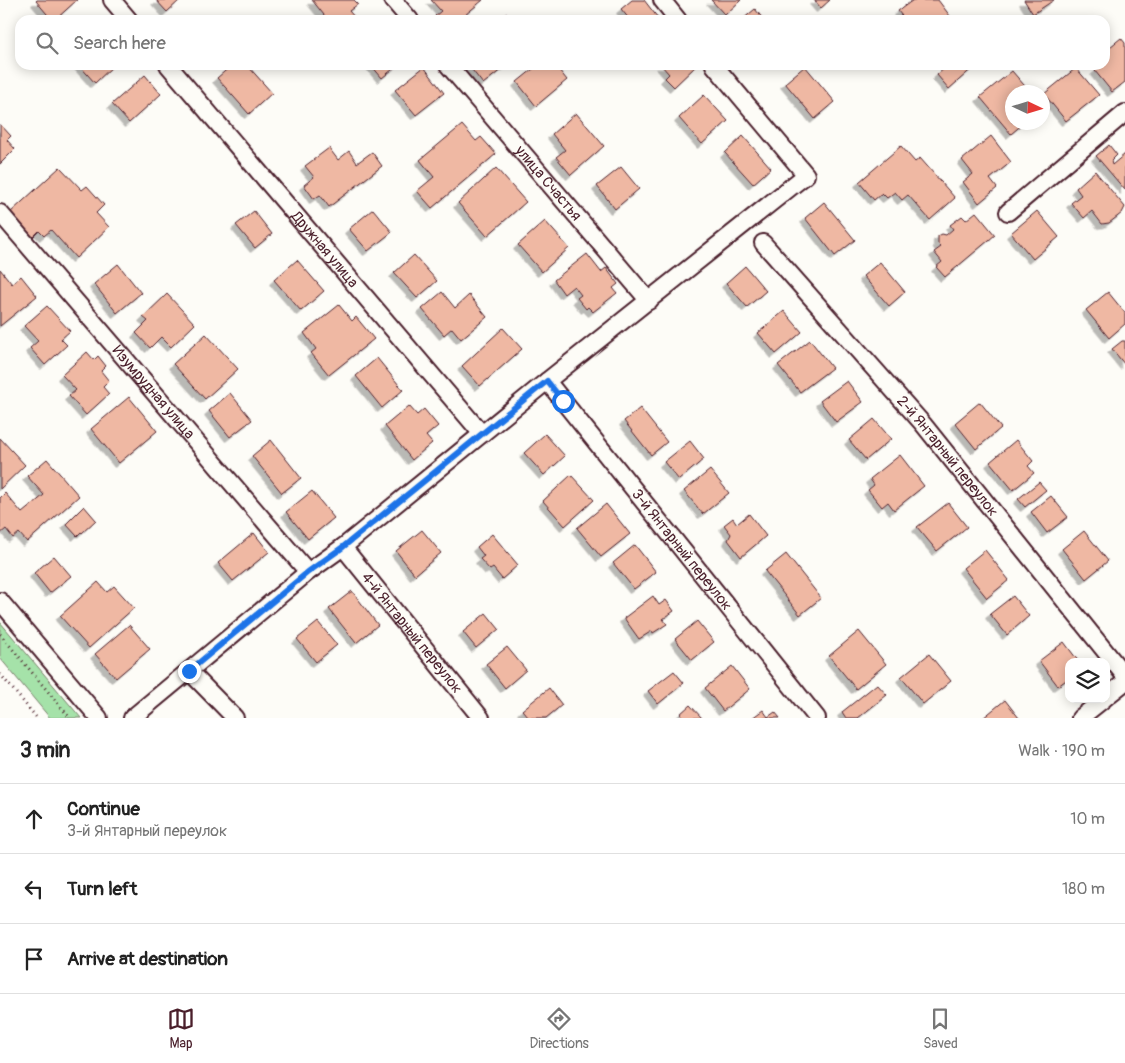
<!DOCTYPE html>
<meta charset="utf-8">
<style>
body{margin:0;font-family:Pangolin,sans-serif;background:#f2f2f2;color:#222}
.controls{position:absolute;right:15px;bottom:15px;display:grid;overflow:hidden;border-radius:10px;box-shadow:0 2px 12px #0003}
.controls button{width:45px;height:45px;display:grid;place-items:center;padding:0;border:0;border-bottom:1px solid #e0e0e0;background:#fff;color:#222;font:25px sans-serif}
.compass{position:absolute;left:1005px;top:85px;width:45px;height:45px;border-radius:50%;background:#fff;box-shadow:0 2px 12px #0003;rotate:94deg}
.stop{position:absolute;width:15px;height:15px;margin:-11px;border:4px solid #1a73e8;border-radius:50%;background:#fff}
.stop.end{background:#1a73e8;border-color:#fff;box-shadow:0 1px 5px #0008}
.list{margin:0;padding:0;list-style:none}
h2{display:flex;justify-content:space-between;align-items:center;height:65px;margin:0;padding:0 20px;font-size:21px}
h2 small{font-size:16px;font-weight:400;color:#767676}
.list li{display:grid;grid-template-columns:32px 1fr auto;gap:15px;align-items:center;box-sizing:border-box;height:70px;padding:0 20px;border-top:1px solid #e0e0e0}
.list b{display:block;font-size:19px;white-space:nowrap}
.list p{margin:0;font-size:16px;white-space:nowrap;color:#767676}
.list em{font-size:16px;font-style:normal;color:#767676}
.icon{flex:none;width:28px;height:28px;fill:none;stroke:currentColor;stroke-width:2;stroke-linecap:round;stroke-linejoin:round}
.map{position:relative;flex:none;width:1125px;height:718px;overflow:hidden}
.search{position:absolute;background:#fff;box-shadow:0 2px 12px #0003;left:15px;right:15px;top:15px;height:55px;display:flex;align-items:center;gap:12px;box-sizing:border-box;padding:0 18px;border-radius:15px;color:#767676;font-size:19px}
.sheet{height:275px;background:#fff}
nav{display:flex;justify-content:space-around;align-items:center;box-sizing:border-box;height:70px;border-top:1px solid #e0e0e0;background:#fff;font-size:14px;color:#767676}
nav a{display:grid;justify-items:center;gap:2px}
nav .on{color:#4a1f2b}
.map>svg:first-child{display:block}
</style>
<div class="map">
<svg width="1125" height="718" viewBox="0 0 1125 718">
<defs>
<filter id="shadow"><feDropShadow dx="-4.5" dy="4.5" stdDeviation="0" flood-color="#0004"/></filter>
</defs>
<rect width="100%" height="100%" fill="#fdfcf7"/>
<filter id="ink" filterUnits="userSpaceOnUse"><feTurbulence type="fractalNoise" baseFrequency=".02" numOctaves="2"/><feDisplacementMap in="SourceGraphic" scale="10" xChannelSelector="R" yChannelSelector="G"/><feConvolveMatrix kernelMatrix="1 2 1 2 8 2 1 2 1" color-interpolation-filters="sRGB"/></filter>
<g filter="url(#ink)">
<path fill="#a5e2a9" stroke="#78806a" d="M 0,622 L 81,718 L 50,718 L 0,658 Z"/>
<path fill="#efb8a3" stroke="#4a1f2b" filter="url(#shadow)" d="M 37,0 L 77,0 L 55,20 L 52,20 L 36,1 Z
M 156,0 L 180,0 L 167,12 Z
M 312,0 L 354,0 L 358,4 L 349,11 L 357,20 L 328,20 Z
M 431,0 L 483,0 L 459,20 L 439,20 L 435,16 L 441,11 Z
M 632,0 L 644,0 L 658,18 L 655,20 L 630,20 L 621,9 Z
M 711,0 L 741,0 L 725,15 Z
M 814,0 L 830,0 L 821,8 Z
M 913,0 L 938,0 L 953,20 L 905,20 L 898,11 Z
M 1024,0 L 1054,0 L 1033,14 Z
M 755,9 L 764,20 L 742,20 Z
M 507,13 L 512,20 L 498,20 Z
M 1121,38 L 1125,43 L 1125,82 L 1112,92 L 1095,71 L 1102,65 L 1105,65 L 1105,51 Z
M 79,65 L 114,65 L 95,83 Z
M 232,65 L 247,65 L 272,93 L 249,114 L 217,78 Z
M 371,65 L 398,65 L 382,78 Z
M 471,65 L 507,65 L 483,84 L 469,66 Z
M 538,65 L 555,65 L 567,80 L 536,106 L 517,82 Z
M 661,65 L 697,65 L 674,87 L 665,78 L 669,74 Z
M 948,65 L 976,65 L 949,89 L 937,75 Z
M 805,66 L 835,102 L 815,119 L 785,83 Z
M 424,67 L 444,93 L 416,115 L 395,90 Z
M 1076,68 L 1099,95 L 1066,121 L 1044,94 Z
M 1012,71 L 1030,92 L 1012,92 L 1012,122 L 1025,122 L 1011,134 L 980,97 Z
M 145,75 L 161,94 L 129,123 L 112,104 Z
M 704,95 L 728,121 L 702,144 L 679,118 Z
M 576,113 L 604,146 L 571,175 L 556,157 L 565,150 L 552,134 Z
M 0,124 L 11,136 L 7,140 L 15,149 L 0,164 Z
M 462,125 L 476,141 L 481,137 L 496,154 L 432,208 L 417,191 L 434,177 L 420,160 Z
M 743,136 L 771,168 L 753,184 L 725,153 Z
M 991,136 L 1011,162 L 990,179 L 997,188 L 979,203 L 963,182 L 973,174 L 962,160 Z
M 1109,145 L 1117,155 L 1111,161 L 1112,165 L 1125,154 L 1125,190 L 1096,156 Z
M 901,146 L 915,162 L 920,158 L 955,198 L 930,220 L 908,195 L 902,200 L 895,192 L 887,198 L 882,193 L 874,200 L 859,182 Z
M 329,148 L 338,160 L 349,151 L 357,163 L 372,152 L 382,166 L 329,207 L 320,195 L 314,199 L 304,185 L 314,177 L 305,166 Z
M 60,167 L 82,190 L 87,186 L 104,205 L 96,213 L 109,227 L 76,258 L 51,230 L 44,236 L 39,231 L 33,237 L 10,213 Z
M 621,167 L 639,189 L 615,209 L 597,186 Z
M 496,168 L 526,202 L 487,236 L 458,203 Z
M 1095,171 L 1125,207 L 1122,213 L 1109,223 L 1102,224 L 1092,211 L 1084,218 L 1071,203 L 1081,195 L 1076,188 Z
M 824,202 L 855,240 L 835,256 L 805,218 Z
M 373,209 L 392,232 L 368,251 L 349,229 Z
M 254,211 L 272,234 L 255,248 L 236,225 Z
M 1037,211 L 1059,237 L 1033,259 L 1011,233 Z
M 976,212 L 995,235 L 945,277 L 936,267 L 942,262 L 934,252 L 941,247 L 938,244 L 938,236 L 942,234 L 946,235 L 953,229 L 950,225 L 962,216 L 966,220 Z
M 545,221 L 569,248 L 542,272 L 518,245 Z
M 587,254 L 601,272 L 606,268 L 618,284 L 613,288 L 617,293 L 593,312 L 588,307 L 586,309 L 577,298 L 581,295 L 574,286 L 564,294 L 554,280 Z
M 414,255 L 437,281 L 417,298 L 394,273 Z
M 297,260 L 324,291 L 301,311 L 274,280 Z
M 880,262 L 905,292 L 889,306 L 863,276 Z
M 118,264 L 141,293 L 117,313 L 94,284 Z
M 745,266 L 766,291 L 747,307 L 726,283 Z
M 0,269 L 12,284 L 21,276 L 37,296 L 0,326 Z
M 442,292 L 455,308 L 469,295 L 487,317 L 461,339 L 452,328 L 444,335 L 422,309 Z
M 1108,292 L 1125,313 L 1125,324 L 1109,338 L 1086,310 Z
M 167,294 L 195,324 L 171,347 L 161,337 L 150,348 L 136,333 L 148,321 L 143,317 Z
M 339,305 L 352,321 L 356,317 L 374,339 L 329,375 L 311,353 L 316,349 L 304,333 Z
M 47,306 L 70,331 L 61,339 L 67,345 L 45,365 L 30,348 L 38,341 L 24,326 Z
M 784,311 L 802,332 L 776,354 L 758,333 Z
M 503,328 L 522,349 L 480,386 L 462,366 Z
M 206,334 L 238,369 L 205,399 L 173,364 Z
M 810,340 L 832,368 L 800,392 L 778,365 Z
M 1122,341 L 1125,341 L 1125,365 L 1112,349 Z
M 87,352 L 94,360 L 98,356 L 106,366 L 101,371 L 109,381 L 103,387 L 109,394 L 86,415 L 69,396 L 76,390 L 62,375 Z
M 377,358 L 403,390 L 382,408 L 356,376 Z
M 847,381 L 863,402 L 836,422 L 820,401 Z
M 230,393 L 252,420 L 230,437 L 209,411 Z
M 129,397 L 157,431 L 119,463 L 91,429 Z
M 980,402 L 1001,428 L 976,449 L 955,423 Z
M 409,406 L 417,415 L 424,409 L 438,426 L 426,436 L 432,443 L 412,460 L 385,426 Z
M 640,408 L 667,442 L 651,455 L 624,421 Z
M 874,419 L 891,439 L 866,460 L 849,440 Z
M 545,434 L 565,456 L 544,475 L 524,453 Z
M 0,438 L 25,465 L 0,489 Z
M 271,440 L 301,478 L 282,493 L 252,456 Z
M 1016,440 L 1033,461 L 1028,466 L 1034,473 L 1013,490 L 990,462 Z
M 690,441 L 704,459 L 679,480 L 664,462 Z
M 900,455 L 924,486 L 894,510 L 888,502 L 882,507 L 868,490 L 874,485 L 870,479 Z
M 47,459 L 79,496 L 27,542 L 19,533 L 13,538 L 6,529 L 0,534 L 0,498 L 5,493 L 22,513 L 44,495 L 27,476 Z
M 710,470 L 729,493 L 703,514 L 684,491 Z
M 571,475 L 594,500 L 565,526 L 543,501 Z
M 1039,482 L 1046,490 L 1025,507 L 1018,499 Z
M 312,491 L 334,518 L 308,539 L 286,512 Z
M 1051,496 L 1068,517 L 1047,533 L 1031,512 Z
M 948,503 L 967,527 L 937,551 L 917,527 Z
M 606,504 L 630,534 L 601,557 L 577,528 Z
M 84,506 L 96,520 L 82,533 L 81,532 L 77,536 L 66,524 Z
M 749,514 L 766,536 L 741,557 L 728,540 L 731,534 L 724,525 L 733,518 L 737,524 Z
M 422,530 L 441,553 L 415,575 L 396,551 Z
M 1084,531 L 1108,561 L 1086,579 L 1062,549 Z
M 254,533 L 269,552 L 233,581 L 218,563 Z
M 492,534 L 518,565 L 502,579 L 493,568 L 490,570 L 480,559 L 484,556 L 477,547 Z
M 635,545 L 656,572 L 634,589 L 613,563 Z
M 985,550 L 1009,580 L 987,598 L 963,568 Z
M 786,554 L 821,598 L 800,615 L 765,571 Z
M 54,556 L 71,576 L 50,593 L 34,573 Z
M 98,582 L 107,592 L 114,586 L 134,608 L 89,648 L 60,616 Z
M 352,591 L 378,625 L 356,643 L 329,609 Z
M 653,596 L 659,605 L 666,600 L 674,611 L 663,619 L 667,624 L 653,633 L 652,631 L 639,639 L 624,618 Z
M 1013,596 L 1029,616 L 1007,635 L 990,614 Z
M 486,613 L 499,629 L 476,648 L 463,632 Z
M 697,621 L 714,642 L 692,660 L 675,639 Z
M 318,622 L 337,645 L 316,662 L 297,639 Z
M 129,625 L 150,649 L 116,678 L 95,654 Z
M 859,631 L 886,664 L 856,689 L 829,656 Z
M 1064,642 L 1079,662 L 1069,662 L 1069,678 L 1058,686 L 1039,661 Z
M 507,647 L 526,670 L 505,688 L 486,664 Z
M 929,654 L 951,681 L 923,704 L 901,677 Z
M 732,666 L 750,689 L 723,711 L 705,688 Z
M 674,671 L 684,683 L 658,704 L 648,691 Z
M 877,684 L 887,695 L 858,718 L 846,718 L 842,712 Z
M 549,688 L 562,705 L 546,718 L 529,718 L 522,710 Z
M 1005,700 L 1019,718 L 983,718 Z
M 690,705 L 702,718 L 684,718 L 680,714 Z
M 763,710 L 768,717 L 775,712 L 780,718 L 752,718 Z"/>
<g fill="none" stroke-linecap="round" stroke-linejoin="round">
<defs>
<g id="minor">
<path d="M 112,0 L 129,20"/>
<path d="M 393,0 L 410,20"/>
<path d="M 662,0 L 678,20"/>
<path id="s1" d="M 168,65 L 482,434"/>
<path id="s2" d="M 448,65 L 649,301"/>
<path d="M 1008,212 L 1125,113"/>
<path id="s3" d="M 0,213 L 308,572"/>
<path id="s4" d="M 763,243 L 923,424 L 1125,676"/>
<path id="s5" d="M 547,381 L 817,718"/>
<path id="s6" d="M 343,547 L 481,718"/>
<path d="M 0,601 L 99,718"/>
<path d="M 189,671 L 235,718"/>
<path d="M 1106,697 L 1125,682"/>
<path d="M 132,718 L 308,572 L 343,547 L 547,381 L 806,175 L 714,65"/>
<path d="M 1080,718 L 1104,699"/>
</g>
</defs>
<use href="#minor" stroke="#4a1f2b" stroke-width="20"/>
<path stroke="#4a1f2b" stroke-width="3" stroke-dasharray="1 4" stroke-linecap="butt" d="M 0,634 L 70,718
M 0,674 L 37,718"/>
<use href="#minor" stroke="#fdfcf7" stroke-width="16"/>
</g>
</g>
<g fill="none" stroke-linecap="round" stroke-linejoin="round" filter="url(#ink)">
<path stroke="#1a73e8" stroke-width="6" d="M 189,671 L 308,572 L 343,547 L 547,381 L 563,401"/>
</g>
<g text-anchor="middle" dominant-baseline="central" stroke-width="4.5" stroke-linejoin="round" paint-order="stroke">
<g font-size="15" fill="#4a1f2b" stroke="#fdfcf7">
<text stroke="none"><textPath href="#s2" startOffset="155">улица Счастья</textPath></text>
<text stroke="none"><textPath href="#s1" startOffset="242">Дружная улица</textPath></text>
<text stroke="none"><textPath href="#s3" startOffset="236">Изумрудная улица</textPath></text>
<text stroke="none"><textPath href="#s4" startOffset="282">2-й Янтарный переулок</textPath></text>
<text stroke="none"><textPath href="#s5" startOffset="216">3-й Янтарный переулок</textPath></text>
<text stroke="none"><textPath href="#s6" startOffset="110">4-й Янтарный переулок</textPath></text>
</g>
</g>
</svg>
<div class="controls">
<button><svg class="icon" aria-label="layers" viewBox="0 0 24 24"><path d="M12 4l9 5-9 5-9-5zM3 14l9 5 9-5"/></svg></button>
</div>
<svg class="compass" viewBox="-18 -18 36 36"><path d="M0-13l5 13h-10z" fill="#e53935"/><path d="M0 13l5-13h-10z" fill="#767676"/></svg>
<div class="stop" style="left:563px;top:401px"></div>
<div class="stop end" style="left:189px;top:671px"></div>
<div class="search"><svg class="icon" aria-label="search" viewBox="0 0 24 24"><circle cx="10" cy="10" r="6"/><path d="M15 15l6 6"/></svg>Search here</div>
</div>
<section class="sheet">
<h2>3 min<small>Walk · 190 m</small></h2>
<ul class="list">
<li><svg class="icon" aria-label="ahead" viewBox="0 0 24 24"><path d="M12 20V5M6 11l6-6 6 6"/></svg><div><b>Continue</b><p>3-й Янтарный переулок</p></div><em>10 m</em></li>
<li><svg class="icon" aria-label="left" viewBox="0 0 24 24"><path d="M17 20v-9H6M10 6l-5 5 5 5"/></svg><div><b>Turn left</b></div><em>180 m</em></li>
<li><svg class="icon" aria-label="arrive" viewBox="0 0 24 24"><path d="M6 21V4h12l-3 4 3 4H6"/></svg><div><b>Arrive at destination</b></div></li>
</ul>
</section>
<nav>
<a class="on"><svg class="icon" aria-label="map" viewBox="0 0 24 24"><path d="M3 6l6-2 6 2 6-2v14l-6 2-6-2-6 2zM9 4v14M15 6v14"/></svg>Map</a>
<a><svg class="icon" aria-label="directions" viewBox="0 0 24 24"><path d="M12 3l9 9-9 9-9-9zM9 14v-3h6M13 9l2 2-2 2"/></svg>Directions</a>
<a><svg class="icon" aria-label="saved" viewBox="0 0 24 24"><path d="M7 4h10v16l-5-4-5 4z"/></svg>Saved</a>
</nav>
